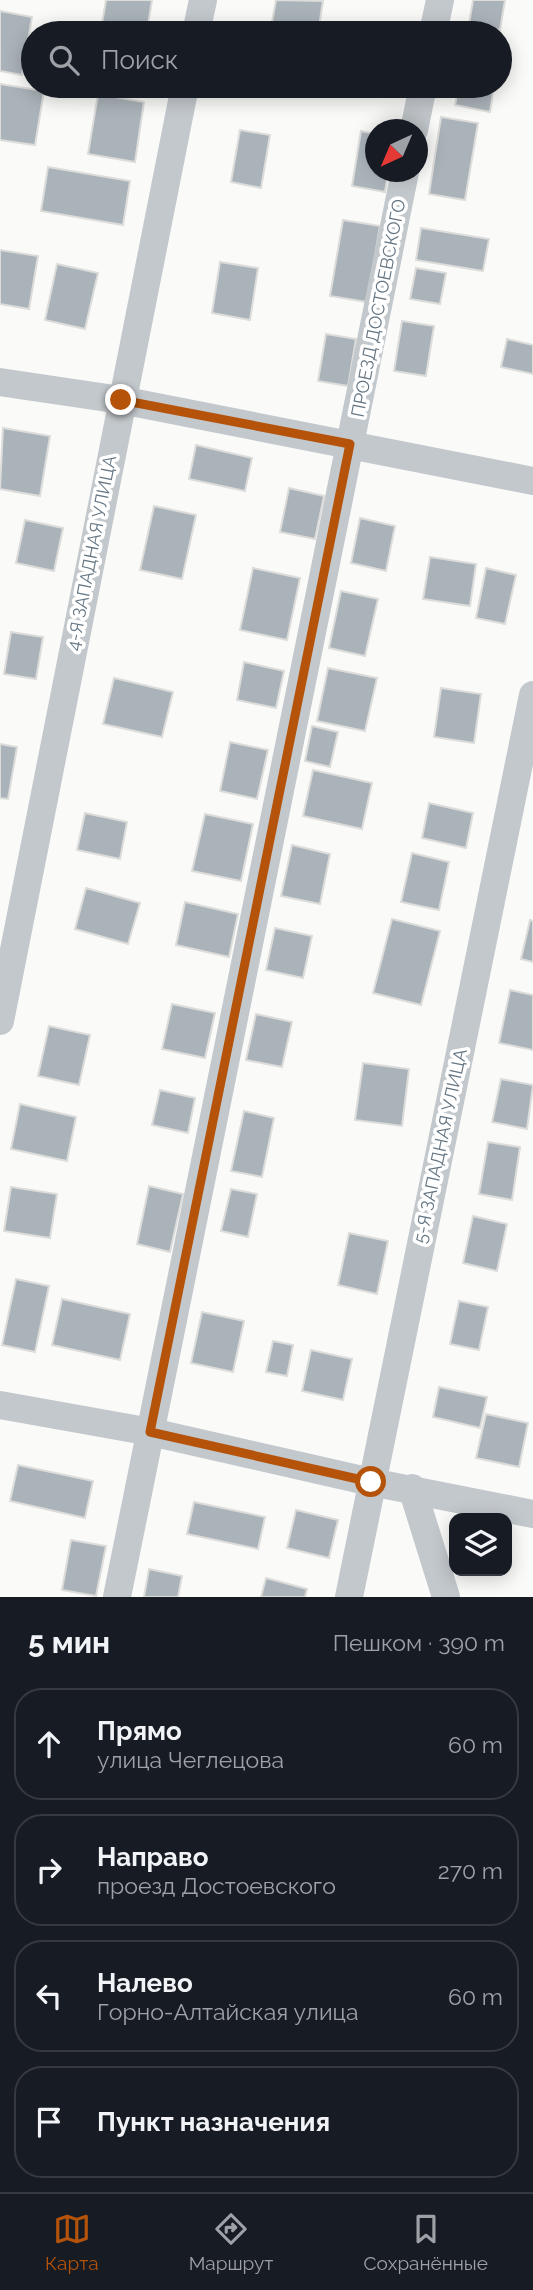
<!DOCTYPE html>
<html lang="ru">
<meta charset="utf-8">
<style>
body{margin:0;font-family:Raleway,sans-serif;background:#20242c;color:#f1f3f6}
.controls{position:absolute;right:21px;bottom:21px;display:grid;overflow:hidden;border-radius:14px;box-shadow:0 4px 18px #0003}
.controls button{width:63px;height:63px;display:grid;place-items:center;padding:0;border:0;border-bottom:2px solid #363941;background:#171b24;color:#f1f3f6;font:35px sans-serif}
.compass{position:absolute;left:365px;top:119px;width:63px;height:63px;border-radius:50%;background:#171b24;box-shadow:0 4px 18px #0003;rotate:224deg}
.stop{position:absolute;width:21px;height:21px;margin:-16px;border:5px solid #b45309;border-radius:50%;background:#fff}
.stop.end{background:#b45309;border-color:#fff;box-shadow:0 2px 7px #0008}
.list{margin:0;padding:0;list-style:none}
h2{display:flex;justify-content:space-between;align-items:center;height:91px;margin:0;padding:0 28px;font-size:30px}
h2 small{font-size:23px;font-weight:400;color:#9ea1a6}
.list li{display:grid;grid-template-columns:46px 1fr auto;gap:21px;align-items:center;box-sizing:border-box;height:112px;margin:0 14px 14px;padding:0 14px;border:2px solid #363941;border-radius:28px}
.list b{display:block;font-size:26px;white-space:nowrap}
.list p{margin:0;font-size:23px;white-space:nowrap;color:#9ea1a6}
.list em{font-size:23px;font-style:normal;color:#9ea1a6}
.icon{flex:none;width:38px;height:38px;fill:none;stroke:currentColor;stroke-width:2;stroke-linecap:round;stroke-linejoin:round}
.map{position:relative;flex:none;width:533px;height:1597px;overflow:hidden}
.search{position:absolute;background:#171b24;box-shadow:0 4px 18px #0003;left:21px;right:21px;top:21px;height:77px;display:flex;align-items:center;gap:18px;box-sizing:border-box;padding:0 24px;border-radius:38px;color:#9ea1a6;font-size:26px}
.sheet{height:595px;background:#171b24}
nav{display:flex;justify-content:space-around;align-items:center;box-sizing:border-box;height:98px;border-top:2px solid #363941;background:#171b24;font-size:19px;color:#9ea1a6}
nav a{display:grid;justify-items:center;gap:4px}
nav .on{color:#b45309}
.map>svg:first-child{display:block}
</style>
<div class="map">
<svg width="533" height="1597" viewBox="0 0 533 1597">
<rect width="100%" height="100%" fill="#fafaf8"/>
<path fill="#aab3b9" stroke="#dcdcda" stroke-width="2" d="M 106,0 L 152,0 L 147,31 L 102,24 Z
M 276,0 L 323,1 L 318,33 L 270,33 Z
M 473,0 L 505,0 L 500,30 L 469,24 Z
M 0,11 L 32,17 L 22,75 L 0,71 Z
M 0,84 L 44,91 L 35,145 L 0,140 Z
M 459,86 L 494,86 L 490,112 L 455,105 Z
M 98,94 L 144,102 L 135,162 L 88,154 Z
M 441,117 L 478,123 L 465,200 L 429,194 Z
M 240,130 L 270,135 L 261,188 L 231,182 Z
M 361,131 L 376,134 L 376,172 L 388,172 L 385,192 L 352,186 Z
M 48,167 L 130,181 L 123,225 L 41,211 Z
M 343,220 L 380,226 L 367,302 L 330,296 Z
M 421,228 L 489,239 L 483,271 L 416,260 Z
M 0,250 L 38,256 L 29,309 L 0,304 Z
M 220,262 L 258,268 L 250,320 L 212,313 Z
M 57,264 L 98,273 L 85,329 L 45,320 Z
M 416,268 L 446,273 L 440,304 L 410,299 Z
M 402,321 L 434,326 L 426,376 L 394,371 Z
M 326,334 L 356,339 L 348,386 L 318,381 Z
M 507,339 L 533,345 L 533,374 L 501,367 Z
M 3,428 L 50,436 L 40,496 L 0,489 Z
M 196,445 L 252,458 L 245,491 L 189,479 Z
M 289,488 L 324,496 L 315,539 L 280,532 Z
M 154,506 L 196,515 L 182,579 L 140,570 Z
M 360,518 L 395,526 L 386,571 L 351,563 Z
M 25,520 L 63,528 L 54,571 L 16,563 Z
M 430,557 L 476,564 L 470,606 L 423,599 Z
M 253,568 L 300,578 L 287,640 L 240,630 Z
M 486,568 L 516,575 L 505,624 L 476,618 Z
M 341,591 L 378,599 L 365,656 L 329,648 Z
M 11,632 L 43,637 L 36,679 L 4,674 Z
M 244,662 L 284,671 L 276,708 L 237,700 Z
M 328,668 L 377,678 L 365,731 L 317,721 Z
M 114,678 L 173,692 L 162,737 L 103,724 Z
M 441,688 L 481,694 L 474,743 L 434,737 Z
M 312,726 L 338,732 L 330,767 L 305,761 Z
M 230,742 L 268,750 L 257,799 L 220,791 Z
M 0,744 L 17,747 L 8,799 L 0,798 Z
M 313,770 L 372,783 L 362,829 L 303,816 Z
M 429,803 L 473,813 L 466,848 L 422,838 Z
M 85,813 L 127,822 L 120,859 L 77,850 Z
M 205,814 L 253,824 L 241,881 L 192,871 Z
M 292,845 L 330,854 L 320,904 L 281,896 Z
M 412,853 L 449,862 L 439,910 L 401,902 Z
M 86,888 L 140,903 L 128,944 L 75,929 Z
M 185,902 L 238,914 L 229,957 L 176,945 Z
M 392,919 L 440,931 L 421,1005 L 373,993 Z
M 530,920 L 533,921 L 533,962 L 521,959 Z
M 275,928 L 312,936 L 303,978 L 266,970 Z
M 510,990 L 533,995 L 533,1050 L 499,1043 Z
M 172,1004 L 215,1013 L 205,1058 L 162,1049 Z
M 256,1014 L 292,1022 L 282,1067 L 246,1060 Z
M 49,1026 L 90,1035 L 79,1085 L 38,1076 Z
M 363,1063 L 409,1069 L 402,1126 L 355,1120 Z
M 501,1079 L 533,1085 L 527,1129 L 492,1122 Z
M 160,1090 L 195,1098 L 188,1133 L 152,1125 Z
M 20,1104 L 76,1117 L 67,1161 L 11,1149 Z
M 244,1111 L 274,1118 L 262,1177 L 231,1171 Z
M 488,1142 L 520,1147 L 512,1200 L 479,1194 Z
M 149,1186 L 183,1194 L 170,1252 L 137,1244 Z
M 11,1187 L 57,1194 L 50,1238 L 4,1231 Z
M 231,1189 L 257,1194 L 248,1237 L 221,1231 Z
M 473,1216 L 507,1224 L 497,1271 L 463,1263 Z
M 349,1233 L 388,1241 L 377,1294 L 338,1285 Z
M 16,1279 L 49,1286 L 35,1352 L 2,1345 Z
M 62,1299 L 130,1314 L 120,1360 L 52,1345 Z
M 459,1301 L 488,1307 L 479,1350 L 450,1344 Z
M 202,1312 L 244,1321 L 233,1372 L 191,1363 Z
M 273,1341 L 293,1345 L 287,1376 L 266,1372 Z
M 311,1350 L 352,1359 L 343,1400 L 302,1391 Z
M 439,1387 L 487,1397 L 480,1428 L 433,1417 Z
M 486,1414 L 528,1423 L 519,1467 L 476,1458 Z
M 18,1465 L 93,1481 L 85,1518 L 10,1501 Z
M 194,1502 L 265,1517 L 258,1549 L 187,1534 Z
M 296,1510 L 338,1520 L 329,1558 L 287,1548 Z
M 71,1540 L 106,1546 L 96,1596 L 62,1590 Z
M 149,1569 L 182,1576 L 178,1597 L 144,1597 Z
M 266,1578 L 307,1589 L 305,1597 L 261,1597 Z"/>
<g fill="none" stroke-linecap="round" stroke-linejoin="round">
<path stroke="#c3c8cc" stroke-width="28" d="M 196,33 L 203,0
M 433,33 L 440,0
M 414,130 L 423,86
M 0,382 L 121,400 L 533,481
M 0,1021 L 185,86
M 0,1405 L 151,1432 L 371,1482 L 533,1514
M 412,1488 L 446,1597
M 117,1597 L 405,172
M 349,1597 L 533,695"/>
</g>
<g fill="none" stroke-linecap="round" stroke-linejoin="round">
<path stroke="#b45309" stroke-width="9" d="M 121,400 L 350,444 L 150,1432 L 371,1482"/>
</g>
<g text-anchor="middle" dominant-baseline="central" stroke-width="7" stroke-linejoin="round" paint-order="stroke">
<g font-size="18" fill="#657683" stroke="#fff">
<text transform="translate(378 308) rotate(-79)">ПРОЕЗД ДОСТОЕВСКОГО</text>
<text transform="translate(91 553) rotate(-79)">4-Я ЗАПАДНАЯ УЛИЦА</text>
<text transform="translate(440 1146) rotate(-78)">5-Я ЗАПАДНАЯ УЛИЦА</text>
</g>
</g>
</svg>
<div class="controls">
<button><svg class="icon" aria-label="layers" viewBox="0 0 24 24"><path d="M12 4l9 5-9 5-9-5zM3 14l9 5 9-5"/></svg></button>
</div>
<svg class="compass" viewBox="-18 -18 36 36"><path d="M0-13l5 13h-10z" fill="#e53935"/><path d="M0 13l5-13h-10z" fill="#9ea1a6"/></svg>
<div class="stop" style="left:371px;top:1482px"></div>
<div class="stop end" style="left:121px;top:400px"></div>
<div class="search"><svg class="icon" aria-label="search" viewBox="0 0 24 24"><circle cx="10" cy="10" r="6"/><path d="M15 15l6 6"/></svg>Поиск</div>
</div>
<section class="sheet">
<h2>5 мин<small>Пешком · 390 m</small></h2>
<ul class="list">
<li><svg class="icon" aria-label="ahead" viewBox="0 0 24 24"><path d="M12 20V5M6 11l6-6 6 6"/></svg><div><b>Прямо</b><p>улица Чеглецова</p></div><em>60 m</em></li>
<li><svg class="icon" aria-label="right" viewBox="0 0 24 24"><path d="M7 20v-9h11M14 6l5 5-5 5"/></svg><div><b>Направо</b><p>проезд Достоевского</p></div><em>270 m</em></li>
<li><svg class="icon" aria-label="left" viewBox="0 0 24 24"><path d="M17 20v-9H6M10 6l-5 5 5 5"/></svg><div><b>Налево</b><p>Горно-Алтайская улица</p></div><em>60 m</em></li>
<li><svg class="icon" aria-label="arrive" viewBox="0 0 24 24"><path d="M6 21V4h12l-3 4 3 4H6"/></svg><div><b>Пункт назначения</b></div></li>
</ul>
</section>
<nav>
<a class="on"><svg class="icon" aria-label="map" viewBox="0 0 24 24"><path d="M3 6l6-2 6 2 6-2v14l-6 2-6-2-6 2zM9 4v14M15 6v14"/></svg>Карта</a>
<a><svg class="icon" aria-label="directions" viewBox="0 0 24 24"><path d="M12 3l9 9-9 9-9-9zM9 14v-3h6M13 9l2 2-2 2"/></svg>Маршрут</a>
<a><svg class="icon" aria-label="saved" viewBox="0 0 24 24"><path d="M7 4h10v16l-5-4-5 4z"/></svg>Сохранённые</a>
</nav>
